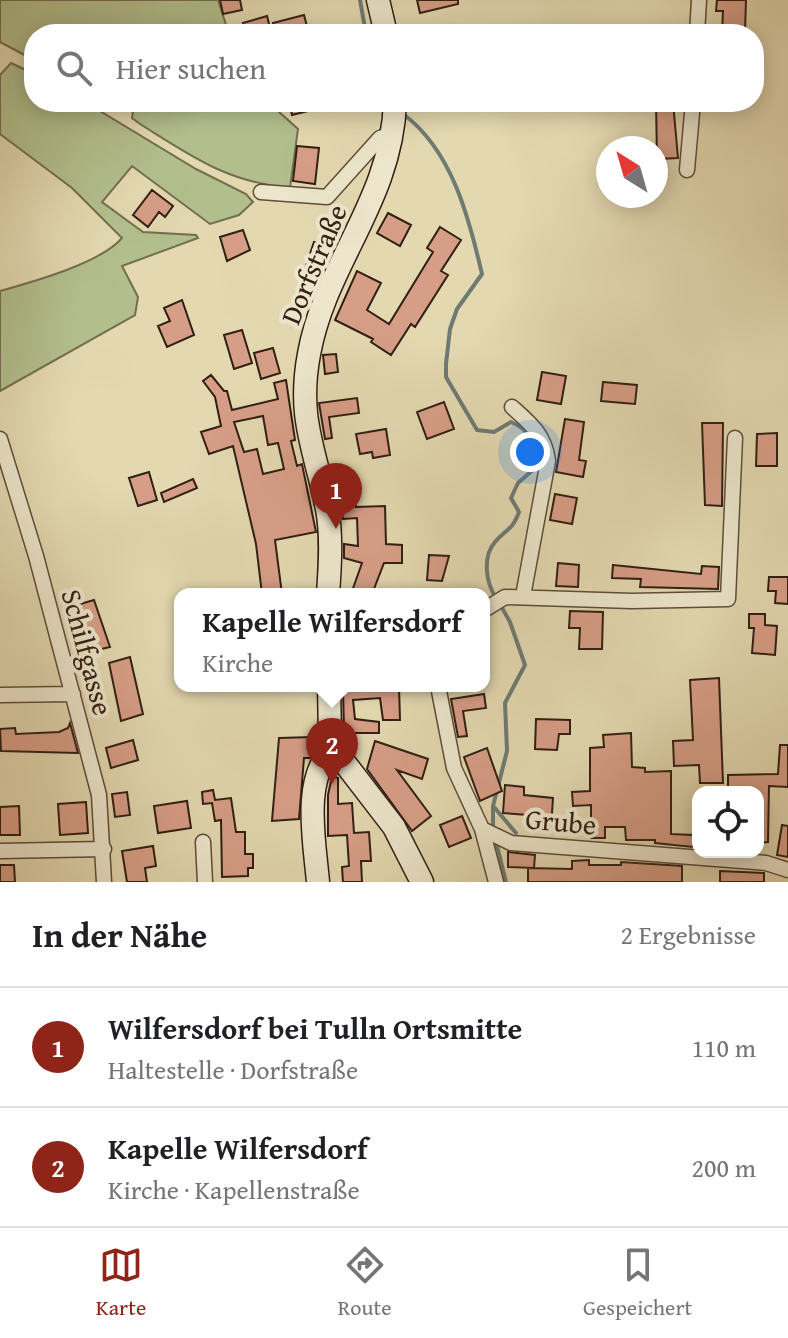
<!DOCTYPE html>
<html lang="de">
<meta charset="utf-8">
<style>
body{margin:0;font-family:"Gentium Book Plus",serif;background:#f6f6f6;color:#202124}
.controls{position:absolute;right:24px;bottom:24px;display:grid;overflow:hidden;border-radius:16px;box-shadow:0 4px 20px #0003}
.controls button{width:72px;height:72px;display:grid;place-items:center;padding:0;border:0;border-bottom:2px solid #e0e0e0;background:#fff;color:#202124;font:40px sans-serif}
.compass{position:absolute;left:596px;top:136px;width:72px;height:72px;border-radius:50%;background:#fff;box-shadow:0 4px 20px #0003;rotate:323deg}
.you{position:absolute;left:530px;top:452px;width:28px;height:28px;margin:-20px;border:6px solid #fff;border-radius:50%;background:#1a73e8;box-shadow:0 0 0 12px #1a73e833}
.badge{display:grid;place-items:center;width:52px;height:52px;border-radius:50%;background:#8f2418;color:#fff;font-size:26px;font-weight:700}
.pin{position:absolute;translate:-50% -66px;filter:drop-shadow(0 2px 4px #0008)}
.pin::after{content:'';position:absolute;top:42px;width:28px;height:24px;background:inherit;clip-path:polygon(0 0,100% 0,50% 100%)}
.popup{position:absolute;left:174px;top:588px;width:316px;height:104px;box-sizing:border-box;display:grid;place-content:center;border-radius:16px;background:#fff;filter:drop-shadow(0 2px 6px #0005);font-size:26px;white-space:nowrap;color:#757577}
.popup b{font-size:30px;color:#202124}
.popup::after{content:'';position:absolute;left:50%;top:100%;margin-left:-16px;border:16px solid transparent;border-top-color:#fff}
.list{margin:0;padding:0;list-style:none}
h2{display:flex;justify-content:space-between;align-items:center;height:104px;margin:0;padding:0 32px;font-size:34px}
h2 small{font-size:26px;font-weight:400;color:#757577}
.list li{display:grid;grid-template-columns:52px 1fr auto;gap:24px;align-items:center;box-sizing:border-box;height:120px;padding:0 32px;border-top:2px solid #e0e0e0}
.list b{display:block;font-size:30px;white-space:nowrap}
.list p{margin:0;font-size:26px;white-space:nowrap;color:#757577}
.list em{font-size:26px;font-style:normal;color:#757577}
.icon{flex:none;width:44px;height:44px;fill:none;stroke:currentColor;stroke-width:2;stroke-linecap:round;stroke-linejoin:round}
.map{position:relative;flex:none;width:788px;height:882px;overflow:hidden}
.search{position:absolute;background:#fff;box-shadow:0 4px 20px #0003;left:24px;right:24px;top:24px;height:88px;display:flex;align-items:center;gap:20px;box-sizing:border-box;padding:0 28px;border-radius:32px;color:#757577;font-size:30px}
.sheet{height:344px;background:#fff}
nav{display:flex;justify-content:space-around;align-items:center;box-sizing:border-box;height:112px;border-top:2px solid #e0e0e0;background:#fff;font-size:22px;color:#757577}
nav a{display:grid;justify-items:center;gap:4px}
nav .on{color:#8f2418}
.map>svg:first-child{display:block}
</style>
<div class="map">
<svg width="788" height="882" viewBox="0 0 788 882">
<rect width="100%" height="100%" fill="#e3d8b0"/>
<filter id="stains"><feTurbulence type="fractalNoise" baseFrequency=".0025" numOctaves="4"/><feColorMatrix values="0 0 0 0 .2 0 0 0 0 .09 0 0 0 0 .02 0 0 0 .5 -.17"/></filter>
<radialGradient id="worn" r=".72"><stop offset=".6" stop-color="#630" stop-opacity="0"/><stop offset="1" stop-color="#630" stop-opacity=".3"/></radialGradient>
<path fill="#b2bf8d" stroke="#726f50" stroke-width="2" d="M 0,0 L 218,0 L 229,34 L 34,34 L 34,60 L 0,42 Z
M 11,63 L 34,74 L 34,102 L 85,102 L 196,169 L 246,194 L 253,202 L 239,215 L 210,224 L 132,166 L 102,202 L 143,232 L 196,235 L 198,238 L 122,266 L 138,297 L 135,315 L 0,391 L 0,291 C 32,282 101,263 122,238 L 72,188 L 0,134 L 0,75 Z
M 114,102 L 268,102 L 298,129 L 290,188 C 227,182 193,157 140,124 L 132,118 L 133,112 Z"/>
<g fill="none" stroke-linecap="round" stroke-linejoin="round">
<path stroke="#6e7b73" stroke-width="4" d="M 360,0 L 366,34
M 403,114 C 452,150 469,218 482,274 L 457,309 L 450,329 L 446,364 L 446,377 L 477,430 L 494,432 L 511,422 C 532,430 534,447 535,468 L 518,483 L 511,498 L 519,512 C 512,531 507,528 495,542 C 482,557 486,583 496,598
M 494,807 L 516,833
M 493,829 L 493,806 L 507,751 L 505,703 L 525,665 L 510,622 L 501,606
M 496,842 L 506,882"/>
</g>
<path fill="#d79e87" stroke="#311f12" stroke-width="2" fill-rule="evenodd" d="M 220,0 L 240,0 L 242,10 L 223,14 Z
M 417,0 L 458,0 L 458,4 L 420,13 Z
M 717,0 L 746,0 L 745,30 L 722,33 L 723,11 L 716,11 Z
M 304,15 L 309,34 L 274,34 L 273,23 Z
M 267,16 L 270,28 L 246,34 L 243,23 Z
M 289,102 L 328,102 L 328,106 L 292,115 Z
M 656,102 L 673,102 L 678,158 L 657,159 Z
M 297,146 L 319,148 L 315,184 L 293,181 Z
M 152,190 L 173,206 L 165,217 L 159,212 L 148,227 L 133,215 Z
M 388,213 L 411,225 L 400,246 L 377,233 Z
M 327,225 L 338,229 L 321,274 L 305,269 L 314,242 L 320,244 Z
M 440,227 L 461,240 L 441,271 L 448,275 L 415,327 L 411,324 L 391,355 L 371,342 L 373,339 L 335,320 L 357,271 L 381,283 L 367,310 L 389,324 L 433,252 L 427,248 Z
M 243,230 L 250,250 L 227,261 L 220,237 Z
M 182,300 L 194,335 L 167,347 L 158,326 L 170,321 L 164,308 Z
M 242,330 L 252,363 L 234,369 L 224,335 Z
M 273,348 L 280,373 L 261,379 L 254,353 Z
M 336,354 L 338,372 L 325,374 L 323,355 Z
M 542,372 L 566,376 L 561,404 L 537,400 Z
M 211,375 L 224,391 L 227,391 L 232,410 L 278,399 L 274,383 L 286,380 L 295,440 L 291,441 L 297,466 L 302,464 L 316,532 L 275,540 L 282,594 L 262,594 L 256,544 L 233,446 L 209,454 L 201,432 L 221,426 L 215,397 L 203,381 ZM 263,416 L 268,445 L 278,443 L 284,469 L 263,474 L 257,449 L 244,452 L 234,422 Z
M 603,382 L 637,385 L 635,404 L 601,401 Z
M 357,398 L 359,413 L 329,417 L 332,438 L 325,439 L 319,403 Z
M 444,402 L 454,429 L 427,439 L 417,412 Z
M 565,419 L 584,422 L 579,460 L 586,461 L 583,477 L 556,472 Z
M 702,423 L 723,423 L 722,506 L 705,505 Z
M 386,429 L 390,455 L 373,458 L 372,452 L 360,454 L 356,434 Z
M 777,433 L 777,466 L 756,466 L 757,434 Z
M 149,472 L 157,500 L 138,506 L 129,478 Z
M 193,479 L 197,488 L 164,502 L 161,493 Z
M 354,493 L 356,507 L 385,506 L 386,544 L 402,545 L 402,563 L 384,563 L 372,594 L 351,594 L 362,563 L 344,558 L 344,544 L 358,546 L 357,518 L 343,519 L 338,496 Z
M 555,494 L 577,498 L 572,524 L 550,520 Z
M 429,555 L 449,556 L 442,581 L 427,580 Z
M 558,563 L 579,565 L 578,587 L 556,586 Z
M 613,565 L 701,574 L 702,566 L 719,567 L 718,589 L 640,587 L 641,579 L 612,578 Z
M 769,577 L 788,577 L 788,604 L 775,603 L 776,591 L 768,591 Z
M 94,600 L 110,647 L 84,653 L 70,607 Z
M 570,611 L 603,612 L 602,649 L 579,649 L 580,628 L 569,628 Z
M 749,614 L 765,614 L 765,625 L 777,626 L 775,655 L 752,653 L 754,628 L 749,628 Z
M 130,657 L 143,714 L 121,721 L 109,663 Z
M 719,678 L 723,783 L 700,783 L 699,765 L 674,766 L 673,741 L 693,740 L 690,680 Z
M 343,686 L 399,686 L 400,720 L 383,720 L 380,698 L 353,700 L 355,719 L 379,722 L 379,733 L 344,733 Z
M 484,694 L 486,708 L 463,711 L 467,736 L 458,737 L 451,699 Z
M 536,719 L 570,720 L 570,734 L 559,734 L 557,750 L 535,749 Z
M 70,723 L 78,753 L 1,751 L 0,729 L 15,728 L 16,734 L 59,732 L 68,728 Z
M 631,733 L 632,767 L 645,768 L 645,772 L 671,771 L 671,834 L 693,835 L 693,847 L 655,843 L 655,840 L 626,840 L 625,827 L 605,827 L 605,838 L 591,838 L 591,805 L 573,806 L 572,792 L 590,791 L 590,748 L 604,747 L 603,735 Z
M 313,737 L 314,751 L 310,758 L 304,758 L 299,819 L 272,821 L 279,738 Z
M 133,740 L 138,760 L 111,768 L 106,748 Z
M 375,741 L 428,759 L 422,779 L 397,770 L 431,816 L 412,831 L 367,769 Z
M 780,745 L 788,745 L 788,787 L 769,786 L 768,842 L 758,843 L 758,792 L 728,792 L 728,775 L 778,774 Z
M 487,748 L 502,791 L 480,801 L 464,757 Z
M 332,776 L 338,778 L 338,804 L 352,803 L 354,833 L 369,832 L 371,861 L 361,861 L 362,882 L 343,882 L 342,867 L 349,866 L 347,835 L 328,836 L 328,795 Z
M 505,785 L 524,787 L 524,795 L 553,798 L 551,829 L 527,827 L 528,815 L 503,813 Z
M 213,790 L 215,800 L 231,798 L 236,832 L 245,832 L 245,854 L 253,854 L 253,868 L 248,868 L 248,876 L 222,877 L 221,820 L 215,821 L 212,803 L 203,804 L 202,792 Z
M 127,792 L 130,815 L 115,817 L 112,794 Z
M 187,801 L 191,828 L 158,833 L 154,806 Z
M 86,802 L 88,833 L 60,835 L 58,804 Z
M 19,806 L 20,835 L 0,835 L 0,807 Z
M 462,816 L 471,838 L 449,847 L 440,825 Z
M 782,825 L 788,826 L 788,857 L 777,855 Z
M 153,846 L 156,866 L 145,868 L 147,882 L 127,882 L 122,851 Z
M 508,852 L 535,855 L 534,868 L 508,867 Z
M 589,860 L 589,865 L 621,865 L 621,862 L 682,866 L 682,882 L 528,882 L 528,868 L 572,869 L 572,861 Z
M 0,865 L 14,865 L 15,882 L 0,882 Z
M 720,871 L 764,873 L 764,882 L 720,882 Z"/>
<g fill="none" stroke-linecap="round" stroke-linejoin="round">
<defs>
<path id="street" d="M 697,34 L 699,0
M 687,170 L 693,102
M 261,192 L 327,197 L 380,138 L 392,134
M 512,407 C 531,424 545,435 548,461 L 523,596
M 0,439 L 36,556 L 99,795 L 104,882
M 484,610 L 505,597 L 632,601 L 728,599 L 735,438
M 438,686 L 454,768 L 482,829 L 511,843 L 766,863 L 788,870
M 0,695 L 73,694
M 482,829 L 496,882
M 203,842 L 205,882
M 0,851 L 104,849"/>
<path id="secondary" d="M 378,0 L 386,34
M 328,594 C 330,567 332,535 327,509 C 315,449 297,418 309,354 C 325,264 392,200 395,102
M 329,686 L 330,736 L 334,749 L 394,827 L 422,882
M 318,882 C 315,845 301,776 334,749"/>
</defs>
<use href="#street" stroke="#5e4d3a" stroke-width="17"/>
<use href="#secondary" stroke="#311f12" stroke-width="25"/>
<use href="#street" stroke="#ede6cc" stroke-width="14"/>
<use href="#secondary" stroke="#ede6cc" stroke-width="22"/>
</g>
<g text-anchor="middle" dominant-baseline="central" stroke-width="8" stroke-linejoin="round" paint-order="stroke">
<g font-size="28" fill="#311f12" stroke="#ede6cc">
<text transform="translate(313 264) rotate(-67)">Dorfstraße</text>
<text transform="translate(88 652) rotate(75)">Schilfgasse</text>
<text transform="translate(561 821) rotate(5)">Grube</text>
</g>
</g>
<rect width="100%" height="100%" filter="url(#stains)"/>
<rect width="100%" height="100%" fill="url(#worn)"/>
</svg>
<div class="controls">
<button><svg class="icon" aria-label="locate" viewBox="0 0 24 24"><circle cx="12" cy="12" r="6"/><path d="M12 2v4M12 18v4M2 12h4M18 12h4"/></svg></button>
</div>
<svg class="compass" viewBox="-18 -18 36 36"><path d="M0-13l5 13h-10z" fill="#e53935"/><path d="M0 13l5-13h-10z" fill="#757577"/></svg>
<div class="you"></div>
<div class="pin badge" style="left:336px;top:529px">1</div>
<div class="pin badge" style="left:332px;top:784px">2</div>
<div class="popup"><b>Kapelle Wilfersdorf</b>Kirche</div>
<div class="search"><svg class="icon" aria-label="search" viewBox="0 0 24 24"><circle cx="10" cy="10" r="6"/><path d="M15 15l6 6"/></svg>Hier suchen</div>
</div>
<section class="sheet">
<h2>In der Nähe<small>2 Ergebnisse</small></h2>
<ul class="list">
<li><span class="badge">1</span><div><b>Wilfersdorf bei Tulln Ortsmitte</b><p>Haltestelle · Dorfstraße</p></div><em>110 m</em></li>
<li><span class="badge">2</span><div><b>Kapelle Wilfersdorf</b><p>Kirche · Kapellenstraße</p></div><em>200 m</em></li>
</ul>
</section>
<nav>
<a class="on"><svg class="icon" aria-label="map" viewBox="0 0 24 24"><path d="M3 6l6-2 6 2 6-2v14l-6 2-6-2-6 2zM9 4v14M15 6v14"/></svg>Karte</a>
<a><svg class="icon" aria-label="directions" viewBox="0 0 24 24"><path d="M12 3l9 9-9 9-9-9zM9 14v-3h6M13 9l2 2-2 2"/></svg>Route</a>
<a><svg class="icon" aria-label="saved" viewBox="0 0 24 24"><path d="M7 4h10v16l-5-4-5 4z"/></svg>Gespeichert</a>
</nav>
